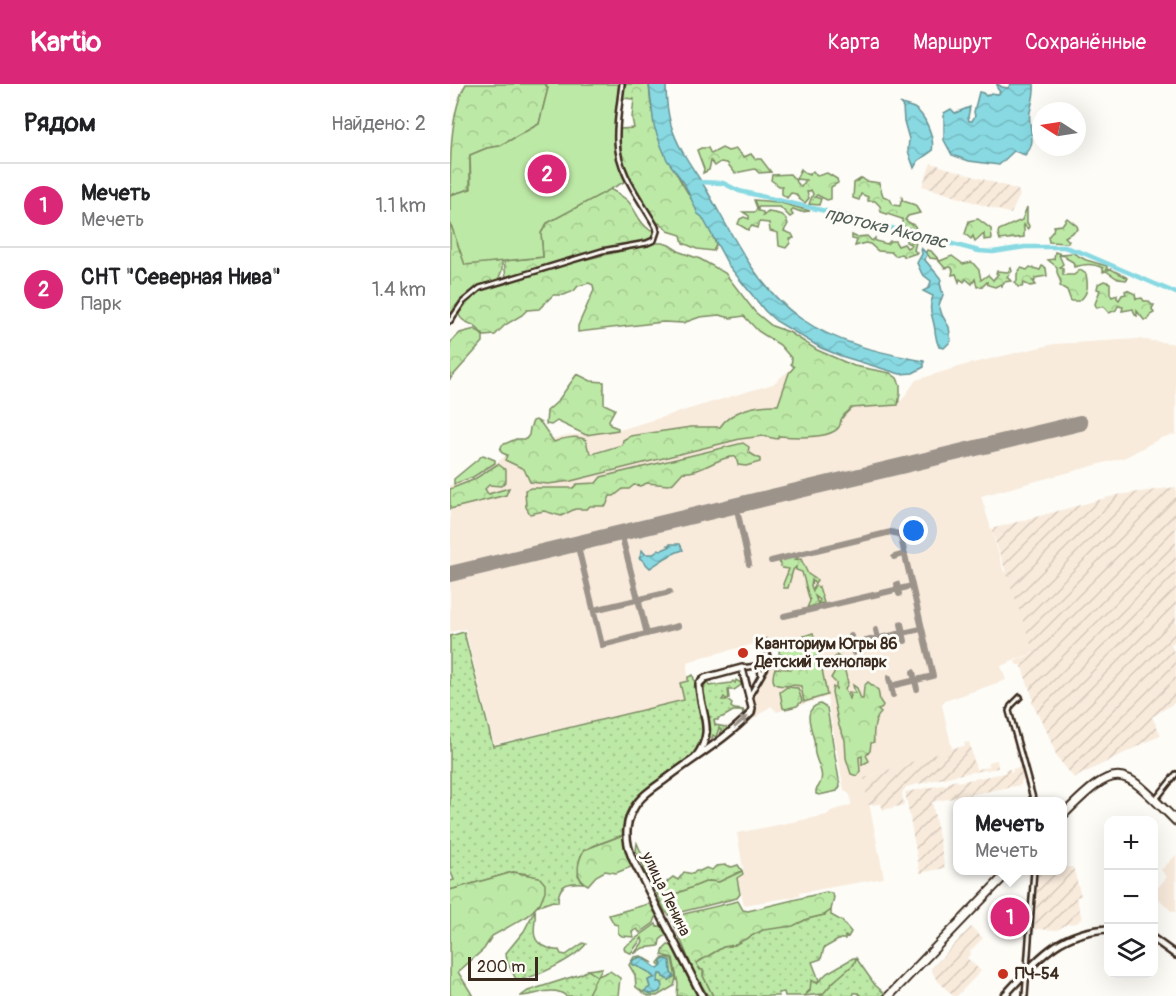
<!DOCTYPE html>
<html lang="ru">
<meta charset="utf-8">
<style>
body{margin:0;font-family:Pangolin,sans-serif;background:#f2f2f2;color:#202124}
.controls{position:absolute;right:18px;bottom:18px;display:grid;overflow:hidden;border-radius:12px;box-shadow:0 6px 24px #0002}
.controls button{width:54px;height:54px;display:grid;place-items:center;padding:0;border:0;border-bottom:2px solid #e0e0e0;background:#fff;color:#202124;font:30px sans-serif}
.compass{position:absolute;left:582px;top:18px;width:54px;height:54px;border-radius:50%;background:#fff;box-shadow:0 6px 24px #0002;rotate:282deg}
.scale{position:absolute;left:18px;bottom:15px;width:70px;box-sizing:border-box;padding-left:6px;border:3px solid #3b2a1e;border-top:0;font-size:16px;line-height:21px;white-space:nowrap;color:#3b2a1e;-webkit-text-stroke:4px #fdfcf7;paint-order:stroke}
.you{position:absolute;left:464px;top:447px;width:21px;height:21px;margin:-15px;border:4px solid #fff;border-radius:50%;background:#1a73e8;box-shadow:0 0 0 9px #1a73e833}
.badge{display:grid;place-items:center;width:39px;height:39px;border-radius:50%;background:#db2777;color:#fff;font-size:20px;font-weight:700}
.pin{position:absolute;translate:-50% -50%;border:3px solid #fff;box-shadow:0 2px 6px #0006}
.popup{position:absolute;left:503px;top:713px;width:114px;height:78px;box-sizing:border-box;display:grid;place-content:center;border-radius:12px;background:#fff;filter:drop-shadow(0 2px 4px #0005);font-size:20px;white-space:nowrap;color:#757577}
.popup b{font-size:22px;color:#202124}
.popup::after{content:'';position:absolute;left:50%;top:100%;margin-left:-12px;border:12px solid transparent;border-top-color:#fff}
.list{margin:0;padding:0;list-style:none}
h2{display:flex;justify-content:space-between;align-items:center;height:78px;margin:0;padding:0 24px;font-size:26px}
h2 small{font-size:20px;font-weight:400;color:#757577}
.list li{display:grid;grid-template-columns:39px 1fr auto;gap:18px;align-items:center;box-sizing:border-box;height:84px;padding:0 24px;border-top:2px solid #e0e0e0}
.list b{display:block;font-size:22px;white-space:nowrap}
.list p{margin:0;font-size:20px;white-space:nowrap;color:#757577}
.list em{font-size:20px;font-style:normal;color:#757577}
.icon{flex:none;width:33px;height:33px;fill:none;stroke:currentColor;stroke-width:2;stroke-linecap:round;stroke-linejoin:round}
.map{position:relative;flex:none;width:726px;height:912px;overflow:hidden}
header{display:flex;align-items:center;gap:36px;box-sizing:border-box;height:84px;padding:0 30px;background:#db2777;color:#fff}
header strong{font-size:28px}
nav{display:flex;gap:33px;margin-inline-start:auto;font-size:21px}
main{display:flex}
aside{flex:1;background:#fff}
.map>svg:first-child{display:block}
</style>
<header>
<strong>Kartio</strong>
<nav><a>Карта</a><a>Маршрут</a><a>Сохранённые</a></nav>
</header>
<main>
<aside>
<h2>Рядом<small>Найдено: 2</small></h2>
<ul class="list">
<li><span class="badge">1</span><div><b>Мечеть</b><p>Мечеть</p></div><em>1.1 km</em></li>
<li><span class="badge">2</span><div><b>СНТ &quot;Северная Нива&quot;</b><p>Парк</p></div><em>1.4 km</em></li>
</ul>
</aside>
<div class="map">
<svg width="726" height="912" viewBox="0 0 726 912">
<defs>
<pattern id="industrial-furrows" width="10" height="10" patternUnits="userSpaceOnUse" patternTransform="scale(1.5)"><rect width="10" height="10" fill="#f8ebdc"/><path d="M-1 1l2-2M0 10L10 0M9 11l2-2" fill="none" stroke="#d6cabc"/></pattern>
<pattern id="grass-dots" width="8" height="8" patternUnits="userSpaceOnUse" patternTransform="scale(1.5)"><rect width="8" height="8" fill="#bde9a6"/><path d="M2 2h.1M6 6h.1" fill="none" stroke="#a3c88e" stroke-width="1.8" stroke-linecap="round"/></pattern>
<pattern id="forest-crowns" width="20" height="18" patternUnits="userSpaceOnUse" patternTransform="scale(1.5)"><rect width="20" height="18" fill="#bde9a6"/><path d="M2 6a3 3 0 1 1 6 0M12 15a3 3 0 1 1 6 0" fill="none" stroke="#a3c88e"/></pattern>
<pattern id="water-waves" width="16" height="10" patternUnits="userSpaceOnUse" patternTransform="scale(1.5)"><rect width="16" height="10" fill="#88d9e2"/><path d="M0 5q4-4 8 0t8 0" fill="none" stroke="#76bac1"/></pattern>
</defs>
<rect width="100%" height="100%" fill="#fdfcf7"/>
<filter id="ink" filterUnits="userSpaceOnUse"><feTurbulence type="fractalNoise" baseFrequency=".0167" numOctaves="2"/><feDisplacementMap in="SourceGraphic" scale="12" xChannelSelector="R" yChannelSelector="G"/><feConvolveMatrix kernelMatrix="1 2 1 2 8 2 1 2 1" color-interpolation-filters="sRGB"/></filter>
<g filter="url(#ink)">
<path fill="#f8ebdc" d="M 688,255 L 726,260 L 726,350 L 711,354 L 676,373 L 531,412 L 554,488 L 557,487 L 585,568 L 551,582 L 556,596 L 495,617 L 492,621 L 502,665 L 414,694 L 434,794 L 349,809 L 349,812 L 294,821 L 288,794 L 294,790 L 287,749 L 377,731 L 381,727 L 401,721 L 400,711 L 394,706 L 377,613 L 327,628 L 321,622 L 298,639 L 296,636 L 305,629 L 302,613 L 319,582 L 336,576 L 332,560 L 322,563 L 317,557 L 248,574 L 248,576 L 237,579 L 238,596 L 230,599 L 234,616 L 44,660 L 15,545 L 0,548 L 0,401 L 24,395 L 65,365 L 113,352 L 166,347 L 323,300 L 352,275 L 406,318 L 451,317 L 466,296 L 515,281 L 604,260 Z
M 726,771 L 726,827 L 725,828 L 721,827 L 704,810 L 704,808 L 717,793 L 711,786 Z"/>
<path fill="url(#industrial-furrows)" d="M 481,79 L 568,106 L 570,111 L 561,130 L 472,102 Z
M 726,403 L 726,557 L 721,560 L 726,574 L 726,618 L 702,633 L 711,651 L 624,694 L 607,673 L 595,643 L 582,619 L 583,615 L 571,581 L 567,581 L 565,577 L 584,569 L 541,445 L 667,411 Z
M 519,658 L 526,685 L 539,683 L 538,678 L 547,676 L 548,684 L 506,691 L 456,703 L 452,709 L 454,721 L 433,726 L 431,720 L 418,721 L 414,694 L 503,664 L 515,662 L 514,659 Z
M 571,683 L 574,696 L 571,697 L 571,701 L 482,718 L 495,784 L 470,789 L 455,708 L 498,700 L 499,698 L 507,696 L 508,698 L 555,689 L 555,686 L 560,685 L 560,688 L 563,688 L 562,685 Z
M 613,783 L 623,783 L 631,812 L 626,813 L 632,834 L 627,839 L 617,840 L 607,846 L 585,845 L 588,787 L 612,786 Z
M 521,843 L 533,854 L 520,867 L 521,869 L 517,874 L 531,887 L 507,912 L 503,912 L 486,895 L 481,885 Z"/>
<path fill="url(#grass-dots)" stroke="#7c8a62" stroke-width="1.5" d="M 14,548 L 43,662 L 234,616 L 230,599 L 238,597 L 238,593 L 243,591 C 247,608 256,634 254,651 C 248,689 169,695 173,751 L 143,762 L 131,771 L 128,791 L 133,799 C 117,798 108,801 108,818 L 103,817 L 86,823 L 90,819 L 79,790 L 63,788 L 0,806 L 0,797 L 4,796 L 0,786 L 0,552 Z
M 260,595 L 262,597 L 258,600 L 259,602 L 281,599 L 283,597 L 285,599 L 286,596 L 291,599 L 291,601 L 284,606 L 278,606 L 279,614 L 276,615 L 274,613 L 272,616 L 277,616 L 282,620 L 281,623 L 284,625 L 293,626 L 295,630 L 293,630 L 292,627 L 283,627 L 273,633 L 268,634 L 268,636 L 264,636 L 265,641 L 276,643 L 277,645 L 269,651 L 271,646 L 269,644 L 266,653 L 263,651 L 262,655 L 259,653 L 257,637 L 260,633 L 257,633 C 255,618 248,605 260,595 Z
M 276,781 L 282,783 L 288,781 L 292,787 L 269,798 L 258,797 L 221,812 L 210,807 L 218,797 L 223,793 L 228,796 L 234,788 L 243,790 L 246,787 L 250,787 L 256,784 L 262,786 L 266,782 Z
M 85,826 C 87,840 77,856 96,863 C 101,865 104,867 109,866 L 111,870 L 116,871 L 133,859 L 136,860 C 125,874 84,896 66,895 L 57,878 L 56,869 L 74,847 Z
M 381,826 L 381,831 L 392,837 L 401,848 L 398,853 L 395,852 L 395,855 L 390,855 L 374,864 L 371,875 L 362,878 L 369,896 L 354,912 L 335,912 L 334,908 L 328,909 L 329,912 L 263,912 L 253,892 L 254,888 L 245,880 L 273,863 L 284,861 L 313,845 L 349,839 L 357,835 L 374,831 Z
M 406,874 L 425,901 L 434,909 L 433,912 L 411,912 L 408,909 L 404,909 L 403,912 L 370,912 L 393,888 L 404,880 Z
M 138,886 L 148,892 L 137,912 L 116,912 C 103,901 86,912 71,912 L 78,907 L 131,890 Z"/>
<path fill="url(#forest-crowns)" stroke="#7c8a62" stroke-width="1.5" d="M 16,0 L 95,0 L 98,4 L 89,40 L 50,62 L 37,64 L 20,71 L 20,105 L 0,111 C 0,80 0,26 16,0 Z
M 173,0 L 199,0 C 201,61 232,97 261,147 L 266,161 L 263,167 L 247,165 L 233,159 L 231,151 L 218,147 L 213,141 L 206,138 C 185,106 168,85 170,45 L 184,44 L 182,34 L 184,15 L 172,14 Z
M 251,64 L 258,64 L 261,70 L 272,64 L 278,67 L 286,65 L 294,73 L 301,70 L 305,75 L 311,75 L 321,88 L 309,89 L 305,85 L 285,89 L 277,79 L 271,78 L 265,82 L 261,77 L 259,86 L 253,89 L 254,85 L 247,66 Z
M 351,85 L 354,89 L 359,91 L 363,87 L 367,92 L 377,89 L 387,95 L 388,99 L 381,103 L 381,115 L 377,116 L 367,111 L 365,113 L 371,115 L 369,121 L 359,120 L 363,110 L 361,106 L 357,108 L 359,114 L 355,119 L 349,115 L 346,110 L 341,109 L 337,114 L 332,110 L 332,102 L 329,102 L 321,96 L 322,91 L 340,90 L 351,103 L 356,96 L 346,95 Z
M 412,94 L 416,97 L 429,99 L 433,112 L 440,115 L 443,121 L 450,122 L 452,114 L 453,117 L 465,121 L 470,129 L 458,132 L 455,136 L 465,142 L 466,146 L 452,142 L 452,135 L 431,128 L 430,122 L 425,117 L 418,117 L 418,113 L 411,110 L 409,116 L 403,114 L 404,99 Z
M 160,105 C 166,108 172,112 177,116 C 186,125 188,139 200,146 L 205,144 L 205,151 L 201,156 L 159,165 L 56,194 L 54,177 L 93,173 L 91,149 L 97,139 Z
M 304,116 L 327,118 L 360,127 L 351,128 L 343,125 L 341,128 L 343,131 L 340,133 L 330,123 L 308,123 L 308,127 L 313,128 L 313,132 L 318,128 C 328,130 335,129 338,140 L 334,147 L 342,150 L 344,154 L 340,155 L 340,159 L 336,164 L 329,162 L 328,149 L 320,147 L 319,139 L 309,138 L 307,144 L 302,142 L 298,146 L 288,140 L 290,135 L 294,133 L 299,135 L 299,132 L 293,128 L 305,128 L 307,124 Z
M 577,123 L 577,138 L 579,142 L 578,145 L 574,141 L 574,153 L 550,156 L 548,149 L 549,146 L 572,136 Z
M 617,134 L 627,142 L 628,145 L 615,153 L 619,157 L 618,159 L 599,158 L 598,153 L 603,147 L 604,142 L 612,141 Z
M 528,135 L 541,145 L 542,155 L 534,156 L 534,150 L 525,158 L 523,152 L 521,155 L 515,150 L 519,137 Z
M 0,138 L 15,180 L 52,177 L 52,186 L 48,196 C 21,204 16,211 0,234 Z
M 402,151 L 406,153 L 417,152 L 422,157 L 425,154 L 425,157 L 437,160 L 440,157 L 445,157 L 448,162 L 454,160 L 457,164 L 462,161 L 456,158 L 456,155 L 458,154 L 460,158 L 466,158 L 464,166 L 467,169 L 455,173 L 451,170 L 445,172 L 441,168 L 428,167 L 420,160 L 415,159 L 405,162 L 407,156 L 402,155 Z
M 205,159 L 213,159 L 219,161 L 230,168 L 250,175 L 275,189 L 305,228 L 322,242 L 339,248 L 367,266 L 404,282 L 440,289 L 447,294 L 450,301 L 450,309 L 448,321 L 401,324 C 399,327 394,331 392,334 C 390,336 391,340 389,343 C 380,356 342,353 329,352 L 327,355 L 313,352 L 290,355 L 121,397 L 98,400 L 80,398 L 74,385 L 55,376 L 57,371 L 52,369 L 50,366 L 52,361 L 66,355 L 76,355 L 79,351 L 80,344 L 83,337 L 86,336 L 91,339 L 104,358 C 113,354 127,351 136,356 L 138,365 L 142,370 L 172,361 L 173,356 L 180,352 L 241,343 L 270,343 C 281,326 308,320 328,321 L 339,289 L 344,283 L 341,280 L 342,275 L 330,261 L 308,247 L 294,232 L 281,234 L 269,231 L 250,233 L 233,239 L 213,238 L 128,248 L 128,242 L 144,206 L 143,201 L 139,199 L 128,202 L 124,207 L 114,211 L 103,211 L 89,225 L 77,226 L 72,231 L 55,241 L 45,251 L 34,252 C 31,249 27,243 23,241 C 15,237 12,238 8,229 L 15,217 L 31,204 L 90,189 L 108,182 Z
M 477,166 L 481,167 L 490,177 L 502,172 L 513,180 L 522,178 L 529,186 L 531,196 L 538,191 L 543,196 L 548,190 L 546,189 L 547,187 L 558,188 L 561,184 L 562,187 L 557,193 L 561,197 L 554,198 L 552,202 L 551,200 L 545,203 L 538,201 L 537,198 L 533,202 L 527,203 L 525,195 L 522,200 L 516,195 L 514,198 L 510,195 L 509,198 L 506,190 L 502,191 L 503,186 L 501,183 L 495,184 L 487,175 L 480,174 L 476,168 Z
M 605,168 L 611,170 L 623,169 L 636,176 L 657,182 L 657,186 L 661,185 L 678,194 L 677,196 L 668,195 L 656,187 L 653,188 L 653,184 C 642,179 635,180 624,183 L 623,178 L 616,174 L 616,172 L 609,171 L 613,180 L 610,183 L 613,185 L 613,191 L 624,191 L 630,186 L 636,190 C 638,200 639,210 629,217 L 621,217 L 617,206 L 610,202 L 611,199 L 607,188 L 607,183 L 598,176 L 604,175 Z
M 592,182 L 596,184 L 597,192 L 585,194 L 585,197 L 583,197 L 586,201 L 580,202 L 574,199 L 572,203 L 568,203 L 565,198 L 567,197 L 567,190 L 571,184 L 577,186 L 580,183 L 590,186 Z
M 654,197 L 660,199 L 660,210 L 662,213 L 667,211 L 667,214 L 669,216 L 672,211 L 676,210 L 675,207 L 677,206 L 685,210 L 686,215 L 692,214 L 694,217 L 698,217 L 702,221 L 704,221 L 702,225 L 704,229 L 700,231 L 698,236 L 694,236 L 687,227 L 687,232 L 685,231 L 683,225 L 672,227 L 673,223 L 668,222 L 666,226 L 659,229 L 653,222 L 647,224 L 645,220 L 650,206 L 647,205 L 648,200 Z
M 25,245 L 33,252 L 33,258 L 0,295 L 0,259 L 10,249 Z
M 127,290 L 141,297 L 154,298 L 154,320 L 165,325 L 159,336 L 160,341 L 168,344 L 168,346 L 136,351 L 107,337 L 101,341 L 96,340 L 97,327 L 107,318 Z
M 293,359 L 299,363 L 298,368 L 310,375 L 310,378 L 296,382 L 288,381 L 286,373 C 270,371 249,391 233,388 L 223,399 L 218,401 L 197,399 L 190,402 L 184,401 L 179,405 L 173,405 L 164,412 L 160,412 L 156,422 L 140,422 L 137,425 L 125,425 L 111,432 L 94,427 L 80,430 L 76,423 L 75,406 L 81,404 L 123,404 L 127,400 L 146,399 L 151,393 Z
M 33,371 L 45,376 L 45,379 L 23,393 L 4,400 L 4,395 Z
M 48,380 L 56,386 L 56,397 L 51,402 L 39,401 L 35,405 L 38,410 L 59,404 L 56,411 L 0,425 L 0,405 L 23,396 Z
M 350,470 L 350,472 L 345,476 L 351,475 L 358,490 L 367,496 L 365,500 L 362,496 L 361,502 L 363,507 L 364,502 L 369,503 L 374,519 L 368,520 L 370,516 L 365,512 L 368,520 L 357,524 L 360,517 L 352,488 L 346,486 L 346,483 L 343,486 L 338,504 L 334,504 L 333,500 L 339,485 L 332,484 L 328,475 Z
M 363,549 L 368,564 L 377,611 L 354,618 L 351,602 C 339,598 316,611 325,584 L 341,585 L 343,583 L 343,574 L 329,570 L 330,560 Z
M 387,571 C 393,576 396,591 398,599 L 395,605 L 399,615 L 401,612 L 399,608 L 405,609 L 403,601 L 407,604 L 411,615 L 413,615 L 414,602 L 418,598 L 428,606 L 430,617 L 433,621 L 431,625 L 428,626 L 431,629 C 424,635 423,649 424,658 L 421,659 L 420,667 L 416,671 L 419,677 L 412,681 L 412,672 L 409,673 L 410,687 L 407,692 L 401,690 L 396,674 L 395,656 L 389,642 L 382,608 L 383,603 L 386,605 L 386,599 L 381,594 L 384,589 L 383,576 Z
M 337,603 L 348,604 L 352,617 L 347,622 L 335,625 L 333,624 L 330,608 Z
M 370,620 L 377,624 L 390,702 L 387,707 L 369,711 L 366,710 L 366,706 C 377,692 369,685 365,670 C 364,666 365,661 364,656 C 361,643 352,624 370,620 Z
M 173,751 L 175,765 L 183,782 L 166,789 L 155,787 L 146,792 L 138,801 C 124,795 127,778 134,766 Z
M 187,759 L 206,804 L 221,812 L 258,797 L 269,798 L 292,787 L 293,790 L 287,794 L 290,810 L 287,814 L 219,831 L 215,827 L 202,799 C 194,791 192,775 186,767 Z
M 63,788 L 89,793 L 95,800 L 95,807 L 90,819 L 78,832 L 42,852 L 34,865 L 8,888 L 23,912 L 0,912 L 0,806 Z
M 376,808 L 381,809 L 384,813 L 381,826 L 374,831 L 357,835 L 343,842 L 313,846 L 284,861 L 273,863 L 246,879 L 250,886 L 253,886 L 253,892 L 263,912 L 258,912 L 245,890 L 221,833 L 288,817 L 293,826 L 298,827 Z
M 198,820 L 203,822 L 207,830 L 204,839 L 190,849 L 187,845 L 182,848 L 184,853 L 172,852 L 168,849 L 168,841 L 164,840 L 159,831 Z
M 206,840 L 207,843 L 213,841 L 215,846 L 213,847 L 216,847 L 217,850 L 210,856 L 209,862 L 193,864 L 184,870 L 193,858 L 192,854 L 181,869 L 175,867 L 174,863 Z
M 218,861 L 222,862 L 247,912 L 227,912 L 228,900 L 223,874 L 212,871 L 214,865 Z
M 191,872 L 203,879 L 191,873 L 183,876 L 184,881 L 197,887 L 204,893 L 202,896 L 198,897 L 200,903 L 195,907 L 202,910 L 210,907 L 212,899 L 207,897 L 209,890 L 212,890 L 213,893 L 219,896 L 224,893 L 221,889 L 220,877 L 215,875 L 211,877 L 211,883 L 208,879 L 212,874 L 222,874 L 226,894 L 224,902 L 207,912 L 198,912 L 186,903 L 185,891 L 179,881 L 184,873 Z
M 403,874 L 406,874 L 404,880 L 382,899 L 373,910 L 354,912 L 360,907 L 361,896 L 367,899 L 377,889 Z
M 152,884 L 148,892 L 160,887 L 170,894 L 168,912 L 137,912 L 147,892 L 138,886 Z"/>
<path fill="#bde9a6" stroke="#7c8a62" stroke-width="1.5" d="M 95,0 L 169,0 C 165,36 160,62 176,97 L 97,139 L 91,149 L 93,173 L 15,181 L 0,138 L 0,111 L 21,105 L 20,71 L 37,64 L 50,62 L 89,40 L 98,4 Z"/>
<path fill="url(#water-waves)" stroke="#699394" stroke-width="1.5" d="M 199,0 L 216,0 C 216,14 217,27 221,41 C 228,65 243,84 256,105 C 282,150 306,203 350,234 C 386,259 431,269 474,277 L 474,283 L 463,289 L 450,290 L 391,272 L 371,264 L 326,237 L 315,227 L 279,182 L 252,133 L 248,130 L 234,99 L 217,76 L 210,59 L 204,42 Z
M 547,0 L 552,3 L 558,4 L 561,0 L 584,0 C 585,11 582,18 580,28 C 577,44 589,57 575,71 L 564,67 L 549,81 L 519,77 L 502,71 L 494,56 L 494,29 L 501,25 L 505,29 L 520,23 L 518,33 L 519,37 L 522,37 L 525,32 L 524,28 L 529,8 L 533,9 L 536,12 L 541,9 L 548,10 L 550,8 L 547,4 Z
M 450,19 C 453,21 460,22 464,24 C 475,30 485,54 482,67 L 468,77 L 464,84 L 458,67 L 459,55 L 454,37 L 453,23 Z
M 471,164 L 477,170 L 475,176 L 491,195 L 490,199 L 493,211 L 489,221 L 492,231 L 499,243 L 501,257 L 494,264 L 489,263 C 486,257 486,254 485,247 C 484,234 477,226 483,212 L 473,207 L 479,204 L 481,197 L 472,190 L 467,179 L 472,170 Z
M 220,460 L 230,460 L 233,466 C 221,469 211,477 200,484 L 190,474 L 189,475 L 192,466 L 195,470 L 204,470 L 208,465 L 212,466 L 221,462 L 218,461 Z
M 191,873 L 208,885 L 212,882 L 211,877 L 215,875 L 220,876 L 221,889 L 224,892 L 219,896 L 213,893 L 212,890 L 209,890 L 207,898 L 211,898 L 213,902 L 209,908 L 201,910 L 194,907 L 200,903 L 198,896 L 204,894 L 197,887 L 182,880 L 183,876 Z"/>
<g fill="none" stroke-linecap="round" stroke-linejoin="round">
<path stroke="#88d9e2" stroke-width="4.5" d="M 247,98 L 273,99 L 289,107 L 384,129 L 529,167 L 543,168 L 575,163 L 614,163 L 633,169 L 726,209"/>
<path stroke="#9c938a" stroke-width="6" d="M 286,421 L 299,480
M 171,449 L 197,550
M 127,459 L 152,561 L 228,542
M 444,473 L 454,470
M 321,477 L 441,448 L 448,450 L 451,454 L 483,592 L 441,602
M 447,500 L 449,510
M 144,526 L 220,508
M 334,532 L 462,502
M 451,540 L 455,557
M 426,546 L 430,563
M 401,552 L 404,569
M 402,560 L 471,545
M 463,588 L 467,605
M 439,594 L 443,611"/>
<path stroke="#9c938a" stroke-width="16" d="M 0,490 L 630,339"/>
<defs>
<path id="street" d="M 0,237 L 13,218 L 30,204 L 152,167 L 197,159 L 204,156 L 207,147 L 206,143 C 191,116 168,89 167,57 C 166,38 170,19 172,0
M 306,582 L 319,578
M 292,584 L 306,582 L 310,584 L 311,591
M 300,611 L 319,578 L 315,558
M 570,613 L 561,622 L 559,627 L 584,718
M 706,715 L 726,690
M 575,912 L 584,786"/>
<path id="secondary" d="M 245,674 C 267,646 250,630 249,600 L 255,594 L 292,584 L 302,624 L 301,629 C 278,653 247,672 220,692 C 207,702 190,711 183,726 C 174,742 176,760 183,776 L 252,912
M 704,855 L 726,871
M 554,912 C 587,877 606,848 658,845"/>
<path id="primary" d="M 612,732 C 669,674 672,683 726,737
M 439,912 L 560,786"/>
</defs>
<use href="#street" stroke="#3b2a1e" stroke-width="8"/>
<use href="#secondary" stroke="#3b2a1e" stroke-width="10"/>
<use href="#primary" stroke="#3b2a1e" stroke-width="11"/>
<use href="#street" stroke="#fdfcf7" stroke-width="3"/>
<use href="#secondary" stroke="#fdfcf7" stroke-width="5"/>
<use href="#primary" stroke="#fdfcf7" stroke-width="7"/>
</g>
<defs><path id="oneway-solid" d="M-6-.8H1V-3.2L6.5 0L1 3.2V.8H-6Z" transform="scale(1.5)"/></defs>
<use fill="#9c938a" href="#oneway-solid" transform="translate(291 638) rotate(-40)"/>
</g>
<g fill="#c8321e" stroke="#fdfcf7" stroke-width="2">
<circle cx="293" cy="569" r="6"/>
<circle cx="553" cy="890" r="6"/>
</g>
<g text-anchor="middle" dominant-baseline="central" stroke-width="6" stroke-linejoin="round" paint-order="stroke">
<g font-size="16" font-weight="bold" fill="#3b2a1e" stroke="#fdfcf7" text-anchor="start">
<text x="305" y="560">Кванториум Югры 86<tspan x="305" dy="18">Детский технопарк</tspan></text>
<text x="565" y="890">ПЧ-54</text>
</g>
<g font-size="16" fill="#3b2a1e" stroke="#fdfcf7">
<text transform="translate(216 810) rotate(64)">улица Ленина</text>
</g>
<g font-size="18" font-style="italic" fill="#525f59" stroke="#fdfcf7">
<text transform="translate(436 144) rotate(14)">протока Акопас</text>
</g>
</g>
</svg>
<div class="controls">
<button>+</button>
<button>−</button>
<button><svg class="icon" aria-label="layers" viewBox="0 0 24 24"><path d="M12 4l9 5-9 5-9-5zM3 14l9 5 9-5"/></svg></button>
</div>
<svg class="compass" viewBox="-18 -18 36 36"><path d="M0-13l5 13h-10z" fill="#e53935"/><path d="M0 13l5-13h-10z" fill="#757577"/></svg>
<div class="scale">200 m</div>
<div class="you"></div>
<div class="pin badge" style="left:560px;top:833px">1</div>
<div class="popup"><b>Мечеть</b>Мечеть</div>
<div class="pin badge" style="left:97px;top:90px">2</div>
</div>
</main>
